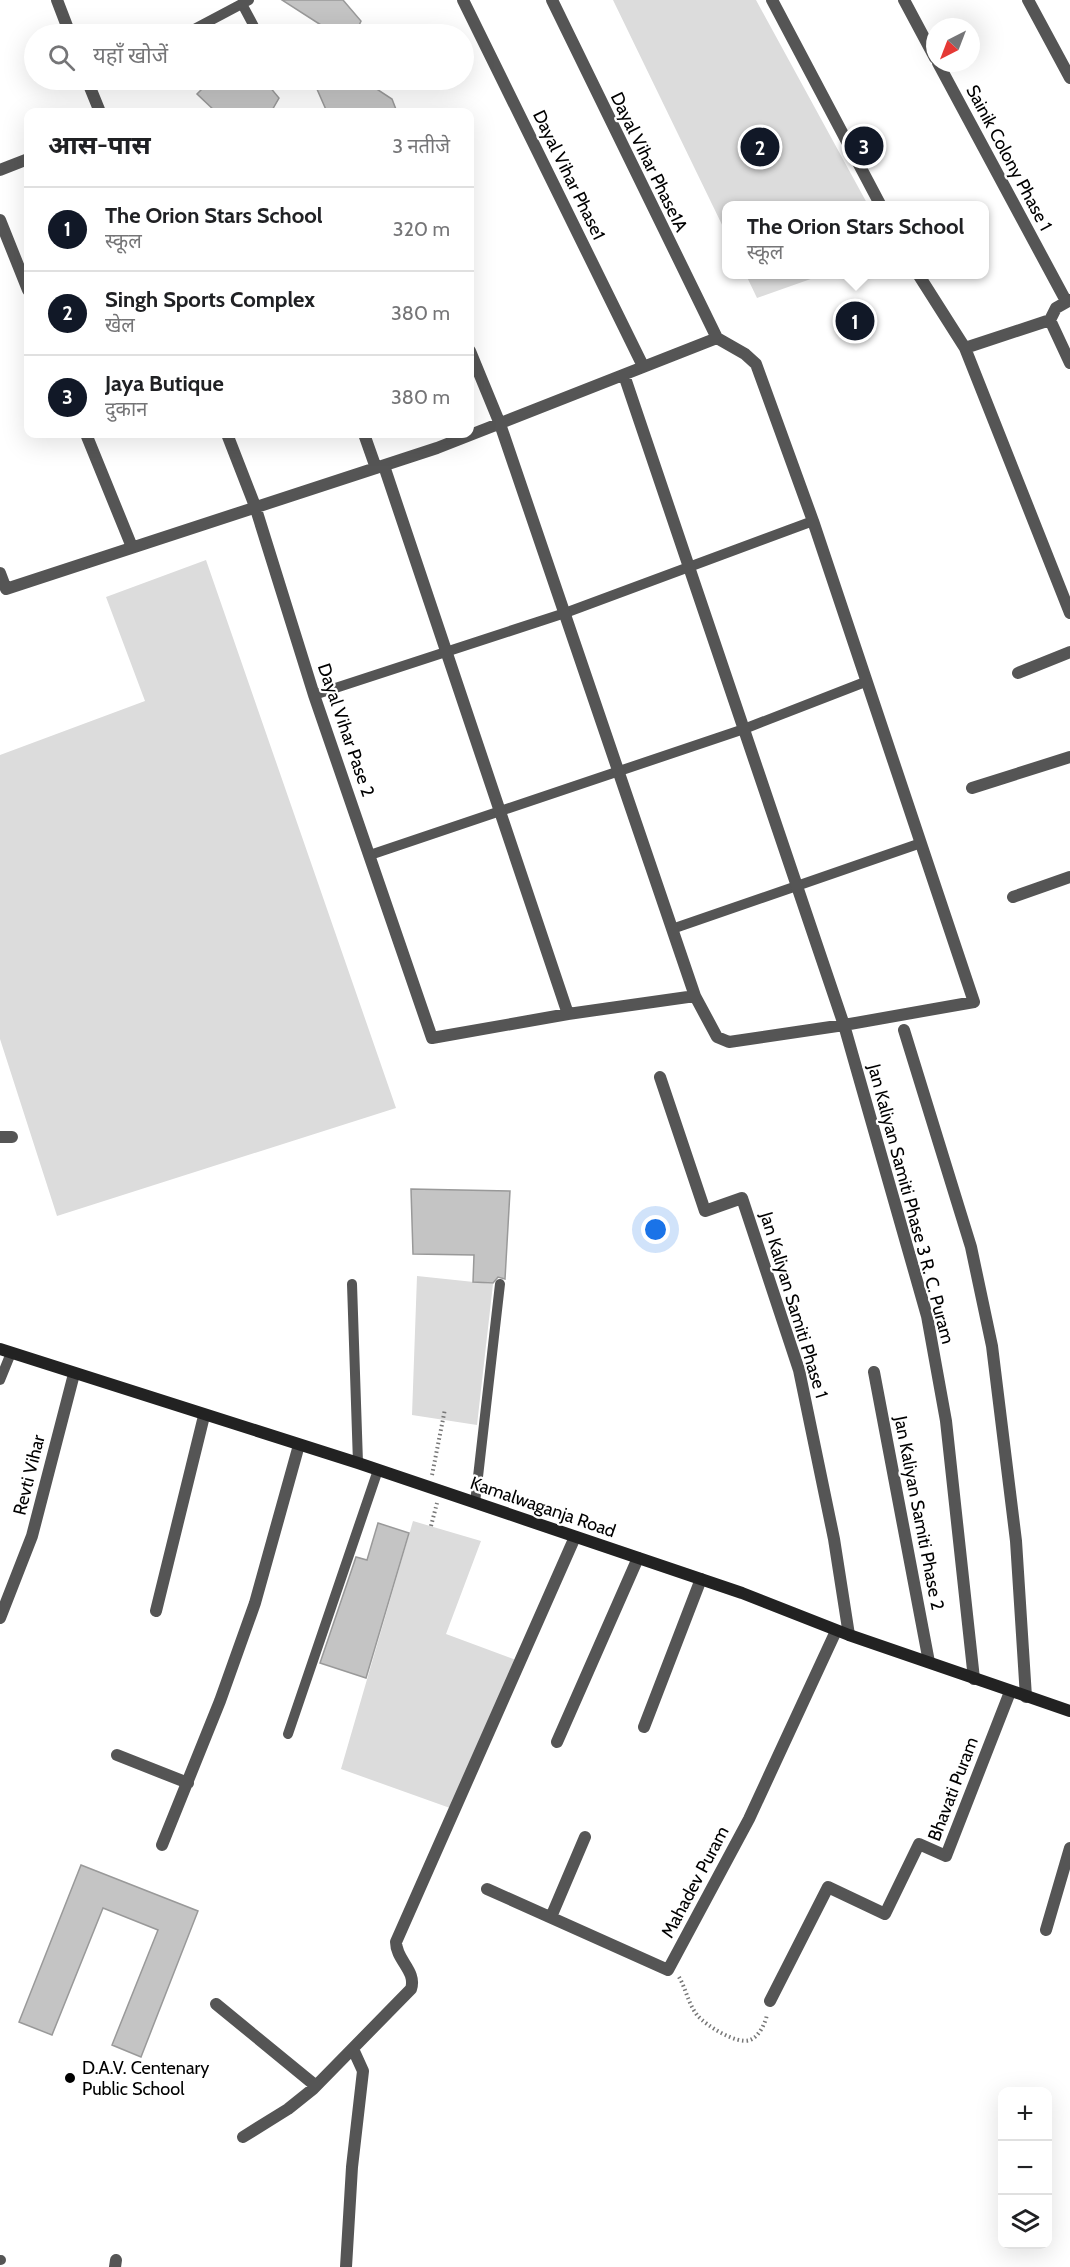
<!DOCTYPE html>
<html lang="hi">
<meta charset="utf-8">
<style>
body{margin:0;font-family:Cabin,"Noto Sans Devanagari",sans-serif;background:#f2f2f2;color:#202124}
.controls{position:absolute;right:18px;bottom:18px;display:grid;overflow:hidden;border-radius:12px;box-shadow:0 6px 24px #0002}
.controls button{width:54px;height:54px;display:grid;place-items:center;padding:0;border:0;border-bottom:2px solid #e0e0e0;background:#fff;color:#202124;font:30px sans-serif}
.compass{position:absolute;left:926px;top:18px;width:54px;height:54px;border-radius:50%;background:#fff;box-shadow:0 6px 24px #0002;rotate:222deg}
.you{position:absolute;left:656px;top:1230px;width:21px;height:21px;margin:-15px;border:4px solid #fff;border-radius:50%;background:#1a73e8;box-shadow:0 0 0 9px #1a73e833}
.badge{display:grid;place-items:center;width:39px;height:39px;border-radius:50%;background:#111827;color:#fff;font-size:20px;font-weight:700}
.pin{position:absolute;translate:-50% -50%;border:3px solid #fff;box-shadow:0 2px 6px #0006}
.popup{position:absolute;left:722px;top:201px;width:267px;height:78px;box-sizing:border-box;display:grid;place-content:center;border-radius:12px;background:#fff;filter:drop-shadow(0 2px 4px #0005);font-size:20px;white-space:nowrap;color:#757577}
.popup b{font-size:22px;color:#202124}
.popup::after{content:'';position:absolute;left:50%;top:100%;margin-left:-12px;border:12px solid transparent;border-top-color:#fff}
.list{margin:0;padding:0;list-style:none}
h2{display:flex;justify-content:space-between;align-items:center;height:78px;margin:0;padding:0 24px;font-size:26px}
h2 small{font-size:20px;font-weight:400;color:#757577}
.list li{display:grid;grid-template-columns:39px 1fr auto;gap:18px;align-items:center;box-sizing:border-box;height:84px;padding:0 24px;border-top:2px solid #e0e0e0}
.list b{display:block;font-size:22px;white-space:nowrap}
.list p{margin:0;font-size:20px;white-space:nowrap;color:#757577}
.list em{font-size:20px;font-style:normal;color:#757577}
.icon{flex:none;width:33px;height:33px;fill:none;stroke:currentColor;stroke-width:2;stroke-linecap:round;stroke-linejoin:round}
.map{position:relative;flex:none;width:1070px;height:2267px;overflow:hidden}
.search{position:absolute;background:#fff;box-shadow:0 6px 24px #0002;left:24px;top:24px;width:450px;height:66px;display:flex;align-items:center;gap:15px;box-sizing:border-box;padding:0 21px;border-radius:33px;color:#757577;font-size:22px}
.panel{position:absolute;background:#fff;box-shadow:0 6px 24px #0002;left:24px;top:108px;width:450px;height:330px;border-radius:12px}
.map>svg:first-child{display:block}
</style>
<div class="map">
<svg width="1070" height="2267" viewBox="0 0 1070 2267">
<rect width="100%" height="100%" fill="#fff"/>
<path fill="#dcdcdc" d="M 613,0 L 756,0 L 868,205 L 726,206 L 726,233 Z
M 746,275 L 822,275 L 757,298 Z
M 206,560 L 396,1108 L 57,1216 L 0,1039 L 0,755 L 145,701 L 106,597 Z
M 417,1276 L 493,1284 L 477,1425 L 412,1415 Z
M 413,1521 L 481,1541 L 446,1634 L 516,1660 L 450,1808 L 341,1769 Z"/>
<path fill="#c4c4c4" stroke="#999" stroke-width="1.5" d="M 282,0 L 343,0 L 361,21 L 355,34 L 302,34 L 321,25 Z
M 211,80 L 264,80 L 279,98 L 271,112 L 216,112 L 197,94 Z
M 313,80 L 363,80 L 392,99 L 397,112 L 327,112 Z
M 411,1189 L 510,1191 L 505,1279 L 498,1277 L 493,1283 L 473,1282 L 474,1255 L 413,1254 Z
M 378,1523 L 409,1533 L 366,1678 L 320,1663 L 356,1557 L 367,1560 Z
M 81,1865 L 198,1911 L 141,2057 L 112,2045 L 158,1930 L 103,1908 L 52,2035 L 19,2022 Z"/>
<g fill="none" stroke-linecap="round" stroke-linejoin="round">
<path stroke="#777" stroke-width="4" stroke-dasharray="1.5 3" stroke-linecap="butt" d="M 432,1475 L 445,1409
M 431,1526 L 437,1503
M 679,1977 C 686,1989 688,2003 697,2015 C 705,2025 737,2045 750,2040 C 759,2037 766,2022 767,2014"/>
<path stroke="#555" stroke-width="10" d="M 242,4 L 258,34
M 185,34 L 249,0
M 314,695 L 565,613 L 813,521
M 370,855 L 744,729 L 865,682
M 672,929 L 921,843
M 352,1284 L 358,1463
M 0,1380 L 11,1353
M 475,1503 L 500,1284
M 288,1734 L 378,1470
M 0,2260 L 1,2260"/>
<path stroke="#555" stroke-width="12" d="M 57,0 L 70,34
M 463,0 L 643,366
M 552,0 L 717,338
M 772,0 L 881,206
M 904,0 L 935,58
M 1028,0 L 1070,78
M 938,63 L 1066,301
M 87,80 L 100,112
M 0,170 L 28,159
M 0,220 L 28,290
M 918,274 L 965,348 L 1070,613
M 1050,320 L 1070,363
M 965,348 L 1050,320 L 1056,308 L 1070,300
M 470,351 L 500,424 L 695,996
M 624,375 L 844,1025 L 927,1316 L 946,1421 L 974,1679
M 86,434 L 132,547
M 364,434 L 376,468
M 384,466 L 568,1014
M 0,573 L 6,589 L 437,448 L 717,338 L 745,354 L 756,364 L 813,521 L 974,1002 L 844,1025 L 729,1042 L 717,1037 L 695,996 L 568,1014 L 432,1038 L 314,695 L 255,506 L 227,434
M 1018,673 L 1070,652
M 972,788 L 1070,757
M 1013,897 L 1070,877
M 904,1030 L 971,1247 L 992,1346 L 1016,1541 L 1026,1697
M 660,1077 L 705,1211 L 742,1198 L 799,1370 L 834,1539 L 849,1635
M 0,1137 L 12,1137
M 874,1372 L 929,1662
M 156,1611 L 204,1416
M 0,1618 L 32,1536 L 74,1374
M 644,1727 L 701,1579
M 557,1742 L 638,1558
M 117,1755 L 188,1783
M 162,1845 L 220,1701 L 255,1603 L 299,1445
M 487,1889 L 668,1970 L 749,1819 L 836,1631
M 551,1917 L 585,1837
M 1046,1930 L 1070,1848
M 770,2001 L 828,1887 L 885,1914 L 919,1844 L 946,1856 L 1010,1692
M 216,2004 L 316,2086
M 243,2137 L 288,2109 L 313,2089 L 411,1989 C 417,1971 396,1960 396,1942 L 575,1537
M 115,2267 L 116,2260
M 346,2267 L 352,2167 L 363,2071 L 353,2049"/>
<path stroke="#222" stroke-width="12" d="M 0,1349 L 358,1463 L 742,1593 L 849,1635 L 1070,1711"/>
</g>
<circle fill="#000" stroke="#fff" stroke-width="2" cx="70" cy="2078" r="6"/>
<g text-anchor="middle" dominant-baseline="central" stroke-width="4.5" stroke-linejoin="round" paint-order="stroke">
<g font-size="18" fill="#000" stroke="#fff">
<text transform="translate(1009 158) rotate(62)">Sainik Colony Phase 1</text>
<text transform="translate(649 162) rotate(64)">Dayal Vihar Phase1A</text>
<text transform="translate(569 175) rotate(64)">Dayal Vihar Phase1</text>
<text transform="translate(346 730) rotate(71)">Dayal Vihar Pase 2</text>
<text transform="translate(911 1204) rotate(75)">Jan Kaliyan Samiti Phase 3 R. C. Puram</text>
<text transform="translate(794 1305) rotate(73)">Jan Kaliyan Samiti Phase 1</text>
<text transform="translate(29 1475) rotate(-76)">Revti Vihar</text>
<text transform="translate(543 1507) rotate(19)">Kamalwaganja Road</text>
<text transform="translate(919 1513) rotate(79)">Jan Kaliyan Samiti Phase 2</text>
<text transform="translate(953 1789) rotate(-69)">Bhavati Puram</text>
<text transform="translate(695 1882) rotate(-62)">Mahadev Puram</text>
</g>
<g font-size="18" fill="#000" stroke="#fff" text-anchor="start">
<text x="82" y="2068">D.A.V. Centenary<tspan x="82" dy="21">Public School</tspan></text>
</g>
</g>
</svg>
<div class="controls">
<button>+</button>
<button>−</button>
<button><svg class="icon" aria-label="layers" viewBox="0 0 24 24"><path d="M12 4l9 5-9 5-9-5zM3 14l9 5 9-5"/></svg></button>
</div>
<svg class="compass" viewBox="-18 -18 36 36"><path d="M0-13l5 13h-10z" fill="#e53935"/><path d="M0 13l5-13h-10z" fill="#757577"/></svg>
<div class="you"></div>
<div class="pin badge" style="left:855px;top:321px">1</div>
<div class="popup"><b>The Orion Stars School</b>स्कूल</div>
<div class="pin badge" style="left:760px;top:147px">2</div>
<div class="pin badge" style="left:864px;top:146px">3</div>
<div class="search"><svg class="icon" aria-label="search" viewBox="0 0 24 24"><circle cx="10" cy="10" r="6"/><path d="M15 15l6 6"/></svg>यहाँ खोजें</div>
<section class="panel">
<h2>आस-पास<small>3 नतीजे</small></h2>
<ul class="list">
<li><span class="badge">1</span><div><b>The Orion Stars School</b><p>स्कूल</p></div><em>320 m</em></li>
<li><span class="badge">2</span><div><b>Singh Sports Complex</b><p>खेल</p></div><em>380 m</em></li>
<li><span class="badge">3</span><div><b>Jaya Butique</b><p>दुकान</p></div><em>380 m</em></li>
</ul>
</section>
</div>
